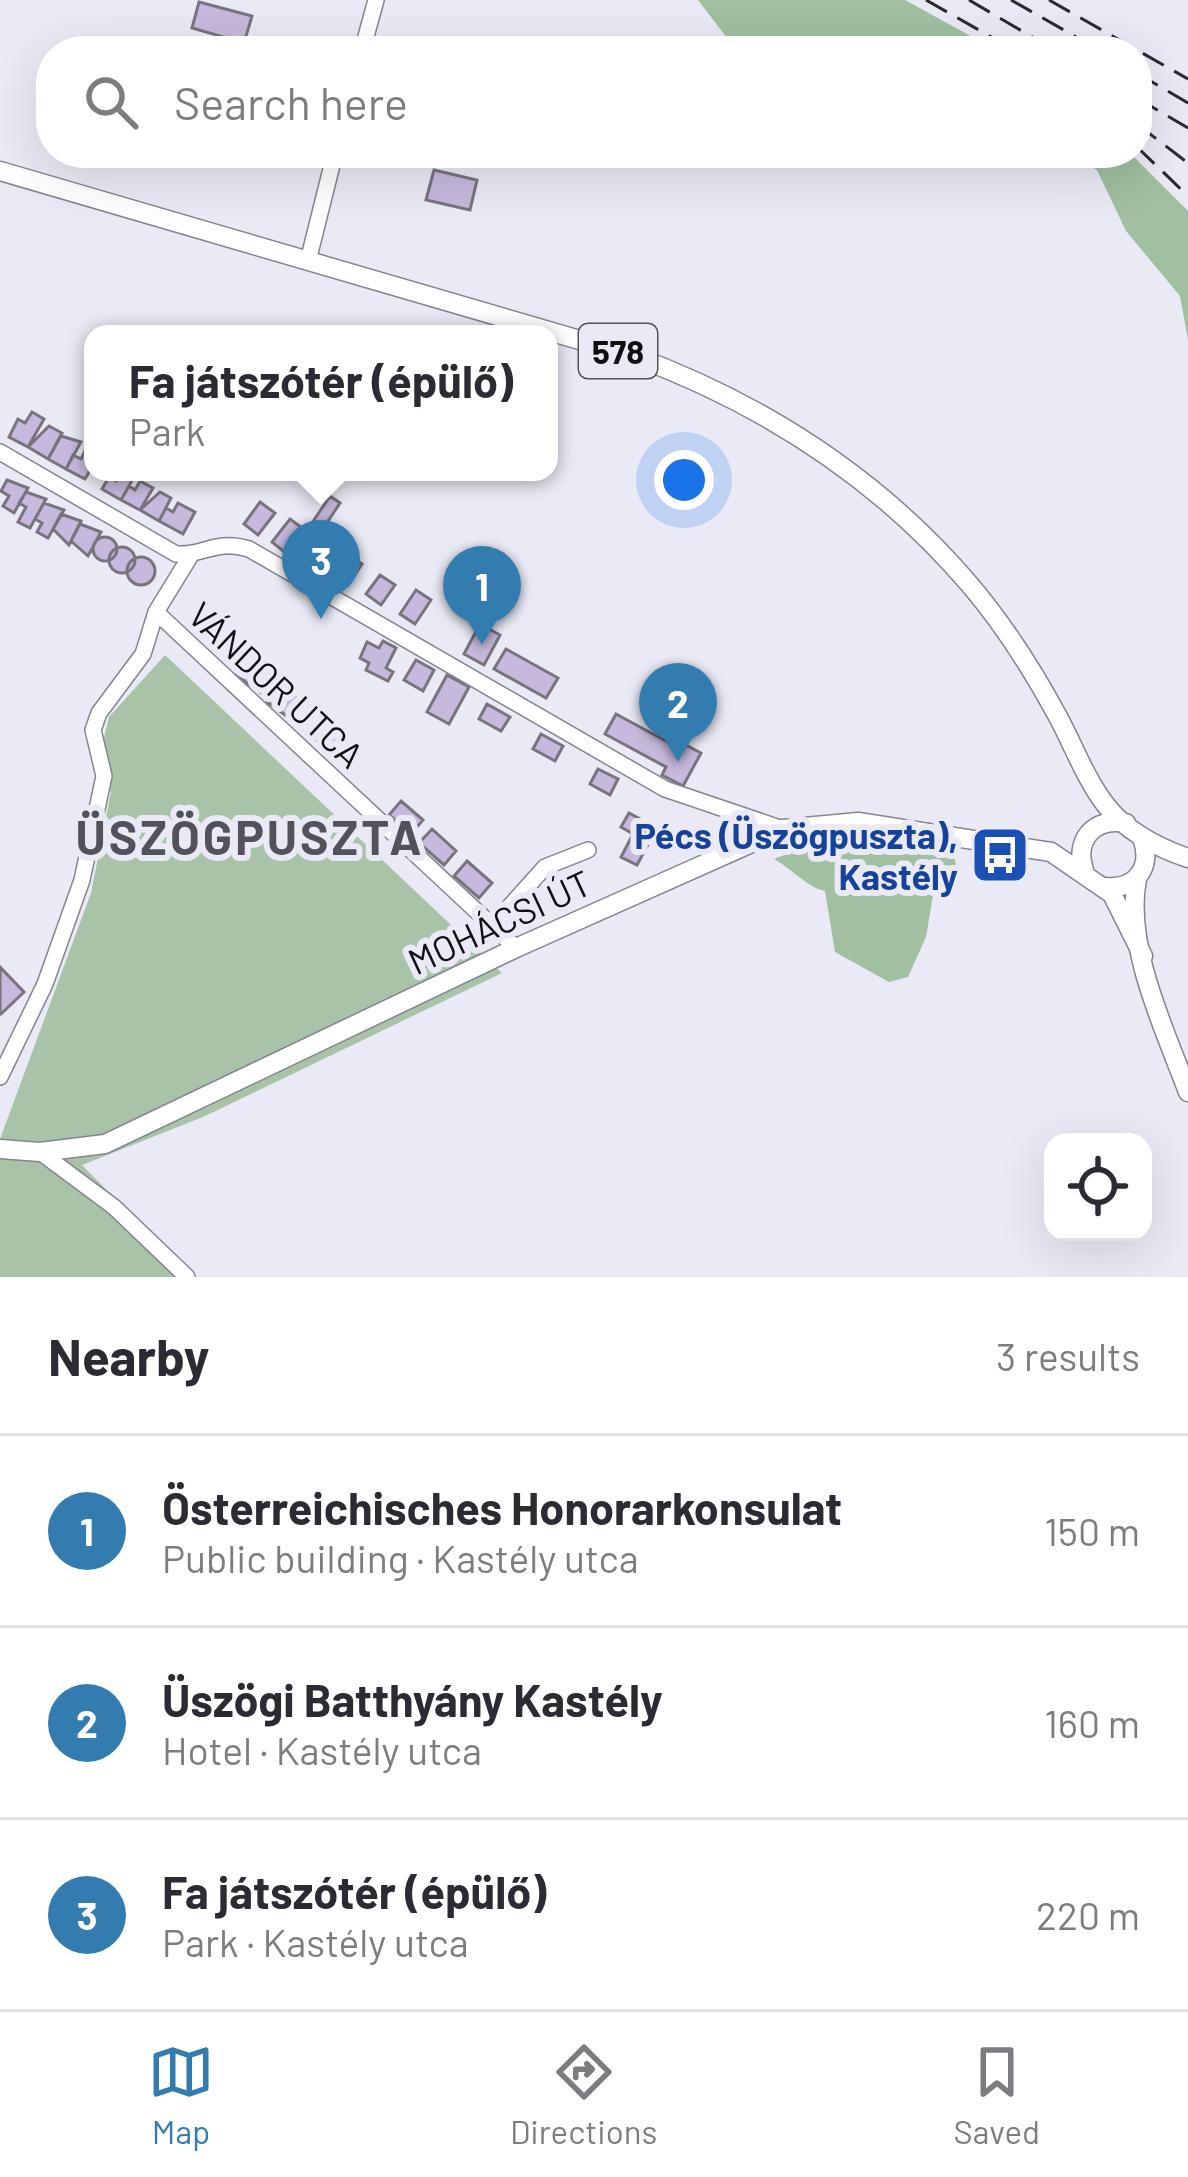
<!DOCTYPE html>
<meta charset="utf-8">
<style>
body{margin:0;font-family:Barlow,sans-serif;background:#f2f2f3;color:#2b2b33}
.controls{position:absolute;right:36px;bottom:36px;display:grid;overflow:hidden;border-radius:24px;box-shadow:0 12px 48px #0002}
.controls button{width:108px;height:108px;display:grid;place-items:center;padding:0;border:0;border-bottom:3px solid #e1e1e2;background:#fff;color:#2b2b33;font:60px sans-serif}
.you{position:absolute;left:684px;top:480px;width:42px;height:42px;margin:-30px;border:9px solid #fff;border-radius:50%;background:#1a73e8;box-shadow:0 0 0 18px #1a73e833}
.badge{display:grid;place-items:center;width:78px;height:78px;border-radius:50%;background:#327cb0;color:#fff;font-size:39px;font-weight:700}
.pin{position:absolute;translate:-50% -99px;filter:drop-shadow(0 3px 6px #0008)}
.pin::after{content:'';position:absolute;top:63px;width:42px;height:36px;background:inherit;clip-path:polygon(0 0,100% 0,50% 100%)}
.popup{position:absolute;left:84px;top:325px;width:474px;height:156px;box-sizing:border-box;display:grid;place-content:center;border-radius:24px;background:#fff;filter:drop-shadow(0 3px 9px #0005);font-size:39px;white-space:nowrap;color:#7c7c81}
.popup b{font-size:45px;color:#2b2b33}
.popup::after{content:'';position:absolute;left:50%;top:100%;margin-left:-24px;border:24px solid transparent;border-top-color:#fff}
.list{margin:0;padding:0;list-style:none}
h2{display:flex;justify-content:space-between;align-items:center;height:156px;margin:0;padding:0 48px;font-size:51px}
h2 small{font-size:39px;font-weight:400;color:#7c7c81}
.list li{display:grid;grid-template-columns:78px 1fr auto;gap:36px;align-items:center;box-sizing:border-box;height:192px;padding:0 48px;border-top:3px solid #e1e1e2}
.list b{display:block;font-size:45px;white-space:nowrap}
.list p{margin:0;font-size:39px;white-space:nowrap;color:#7c7c81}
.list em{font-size:39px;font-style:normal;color:#7c7c81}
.icon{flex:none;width:66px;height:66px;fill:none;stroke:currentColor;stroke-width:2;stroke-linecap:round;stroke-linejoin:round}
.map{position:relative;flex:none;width:1188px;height:1277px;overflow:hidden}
.search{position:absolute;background:#fff;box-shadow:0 12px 48px #0002;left:36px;right:36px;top:36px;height:132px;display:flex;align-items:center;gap:30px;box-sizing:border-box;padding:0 42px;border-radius:48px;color:#7c7c81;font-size:45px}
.sheet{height:732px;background:#fff}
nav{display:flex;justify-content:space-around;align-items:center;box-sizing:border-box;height:168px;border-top:3px solid #e1e1e2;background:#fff;font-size:33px;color:#7c7c81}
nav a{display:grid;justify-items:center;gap:6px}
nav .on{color:#327cb0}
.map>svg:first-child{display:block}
</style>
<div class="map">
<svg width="1188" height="1277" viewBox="0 0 1188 1277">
<rect width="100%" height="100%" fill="#e9eaf5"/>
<path fill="#a9c3a9" d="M 165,655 L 502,973 L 203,1117 L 82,1165 L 193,1277 L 0,1277 L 0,1139 L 91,893 L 111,792 L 98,763 L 109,717 Z"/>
<path fill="#a1bfa1" d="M 698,0 L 905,0 L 998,51 L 737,51 Z
M 1069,153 L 1130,153 L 1188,211 L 1188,340 L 1180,296 L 1126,231 L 1097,170 Z
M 833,836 L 952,845 L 959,881 L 933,895 L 926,937 L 908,977 L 889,982 L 835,952 L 825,891 C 807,887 792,869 774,859 Z"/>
<path fill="#c7b9dd" stroke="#78747d" stroke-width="3" d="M 199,2 L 252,16 L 244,43 L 192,28 Z
M 434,170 L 477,180 L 470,210 L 426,200 Z
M 32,412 L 44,419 L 28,447 L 9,437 L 18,419 L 25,423 Z
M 49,426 L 62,433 L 48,459 L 28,447 Z
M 61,436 L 81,442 L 66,469 L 48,459 Z
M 86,449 L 93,453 L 93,465 L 85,479 L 66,469 L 73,455 L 81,459 Z
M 121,472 L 135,475 L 121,500 L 102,489 L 109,477 L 116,481 Z
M 7,480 L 28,488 L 14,513 L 3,506 L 9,496 L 1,491 Z
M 140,481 L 153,488 L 140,510 L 121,500 L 129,486 L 135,490 Z
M 26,492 L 46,499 L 30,528 L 18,522 L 26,507 L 19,503 Z
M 160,492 L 171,498 L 159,521 L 140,510 Z
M 330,496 L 340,503 L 322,530 L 312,523 Z
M 260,502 L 275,513 L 258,535 L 244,524 Z
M 44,503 L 64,510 L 48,538 L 37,532 L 42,523 L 35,519 Z
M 178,503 L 195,512 L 183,534 L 159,521 L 166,508 L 173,512 Z
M 61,514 L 81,521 L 69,545 L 53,529 Z
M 290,519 L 305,530 L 287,554 L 272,542 Z
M 80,524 L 101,532 L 88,556 L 71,541 Z
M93 549a12 12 0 1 1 24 0a12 12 0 1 1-24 0Z
M 321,539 L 336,549 L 321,570 L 306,560 Z
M109 560a13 13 0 1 1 26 0a13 13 0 1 1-26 0Z
M 346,554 L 362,564 L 348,585 L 332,574 Z
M127 571a14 14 0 1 1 28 0a14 14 0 1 1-28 0Z
M 380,575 L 395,585 L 381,605 L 366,594 Z
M 416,590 L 431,600 L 415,624 L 400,614 Z
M 480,624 L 500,635 L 484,665 L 464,654 Z
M 383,641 L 396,648 L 386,668 L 393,672 L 388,681 L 366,670 L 369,663 L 360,658 L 367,642 L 379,648 Z
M 506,649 L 558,678 L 546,698 L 494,669 Z
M 252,657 L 277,681 L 264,695 L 236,675 Z
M 416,660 L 434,670 L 423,691 L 404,680 Z
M 447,675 L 469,687 L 449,724 L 427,712 Z
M 283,685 L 308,708 L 295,722 L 267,702 Z
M 487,704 L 510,717 L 501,731 L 479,719 Z
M 616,714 L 677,747 L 680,742 L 701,753 L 683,786 L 662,775 L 666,767 L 605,734 Z
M 331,727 L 346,742 L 332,756 L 317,741 Z
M 541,734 L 563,746 L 555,761 L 533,749 Z
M 598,769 L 618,779 L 610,795 L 590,784 Z
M 401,801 L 423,820 L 411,834 L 389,815 Z
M 629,813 L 657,828 L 637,865 L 621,857 L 633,834 L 621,827 Z
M 432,829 L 456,851 L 444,865 L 419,843 Z
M 467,861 L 492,883 L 479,898 L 454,876 Z
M 0,967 L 24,992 L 1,1014 L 0,1013 Z"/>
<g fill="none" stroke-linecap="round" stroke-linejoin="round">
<defs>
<path id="minor" d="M 362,51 L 376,0
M 308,261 L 335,153
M 0,452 L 176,554 C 205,556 214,539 249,549 L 665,789 L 783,829
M 156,612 L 516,948
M 492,926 L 545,867 L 588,850
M 0,1077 L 45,984 L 82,880 L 104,776 L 93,730 L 99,713 L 143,654 L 156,612 L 191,555
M 40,1152 L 114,1207 L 187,1277"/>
<path id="major" d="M 0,171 L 631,355 C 764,404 878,477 970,585 C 1004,625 1032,669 1057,715 C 1073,744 1085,778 1105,804 C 1124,830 1158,848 1188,858
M 1084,870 C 1074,840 1094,817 1126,823
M 1137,879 C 1124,946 1165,1030 1188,1092
M 1105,887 C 1136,890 1153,867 1142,838
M 0,1149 L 40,1152 L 105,1144 L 516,948 L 783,829 L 858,822 L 1051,852 L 1112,894 L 1143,956"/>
</defs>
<use href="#minor" stroke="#84858e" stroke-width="18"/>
<use href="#major" stroke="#84858e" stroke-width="21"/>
<use href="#minor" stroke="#fff" stroke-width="15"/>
<use href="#major" stroke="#fff" stroke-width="18"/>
<path stroke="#2a2a2f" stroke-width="3" stroke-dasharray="24 12" stroke-linecap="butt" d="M 926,0 L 1016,51
M 969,0 L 1056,51
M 1011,0 L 1101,51
M 1049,0 L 1188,79
M 1137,73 L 1188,103
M 1137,98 L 1188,128
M 1137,124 L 1188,163
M 1137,147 L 1188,196"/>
</g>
<defs>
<symbol id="bus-square" viewBox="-11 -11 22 22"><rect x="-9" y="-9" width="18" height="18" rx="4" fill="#1a4fb4" stroke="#e9eaf5"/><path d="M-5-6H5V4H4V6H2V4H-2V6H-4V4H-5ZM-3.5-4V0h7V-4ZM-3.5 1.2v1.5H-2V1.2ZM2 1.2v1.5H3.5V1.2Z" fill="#fff"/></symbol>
</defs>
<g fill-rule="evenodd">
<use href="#bus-square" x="967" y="822" width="66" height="66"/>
</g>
<g text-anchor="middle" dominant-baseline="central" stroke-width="12" stroke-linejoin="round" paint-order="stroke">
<rect fill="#e9eaf5" stroke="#515158" stroke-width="3" x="579" y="324" width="78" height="54" rx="9"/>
<g font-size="33" font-weight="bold" fill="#101014">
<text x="618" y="351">578</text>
</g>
<g font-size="36" fill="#101014" stroke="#e9eaf5">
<text transform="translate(277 684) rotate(43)">VÁNDOR UTCA</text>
<text transform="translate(499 921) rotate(-25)">MOHÁCSI ÚT</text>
</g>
<g font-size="36" font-weight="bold" fill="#164399" stroke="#e9eaf5" text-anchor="end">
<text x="958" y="834">Pécs (Üszögpuszta),<tspan x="958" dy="41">Kastély</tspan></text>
</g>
<g font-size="48" font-weight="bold" letter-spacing="3" fill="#51525b" stroke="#e9eaf5">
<text x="250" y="836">ÜSZÖGPUSZTA</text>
</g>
</g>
</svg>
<div class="controls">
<button><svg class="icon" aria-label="locate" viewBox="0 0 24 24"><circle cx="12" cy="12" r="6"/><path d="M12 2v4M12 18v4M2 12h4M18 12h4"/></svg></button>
</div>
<div class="you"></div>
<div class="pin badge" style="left:482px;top:645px">1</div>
<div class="pin badge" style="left:678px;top:762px">2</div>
<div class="pin badge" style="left:321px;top:619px">3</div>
<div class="popup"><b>Fa játszótér (épülő)</b>Park</div>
<div class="search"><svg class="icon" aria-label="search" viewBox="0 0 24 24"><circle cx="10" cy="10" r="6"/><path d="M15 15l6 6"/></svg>Search here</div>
</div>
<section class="sheet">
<h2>Nearby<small>3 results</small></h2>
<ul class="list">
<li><span class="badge">1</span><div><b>Österreichisches Honorarkonsulat</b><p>Public building · Kastély utca</p></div><em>150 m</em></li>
<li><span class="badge">2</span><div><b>Üszögi Batthyány Kastély</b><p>Hotel · Kastély utca</p></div><em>160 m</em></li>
<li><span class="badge">3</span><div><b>Fa játszótér (épülő)</b><p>Park · Kastély utca</p></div><em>220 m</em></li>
</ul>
</section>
<nav>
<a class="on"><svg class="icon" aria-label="map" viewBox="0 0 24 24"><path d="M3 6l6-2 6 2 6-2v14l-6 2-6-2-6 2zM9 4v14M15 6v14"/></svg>Map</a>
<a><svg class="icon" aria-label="directions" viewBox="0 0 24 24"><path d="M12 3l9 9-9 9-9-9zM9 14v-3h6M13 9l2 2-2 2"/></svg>Directions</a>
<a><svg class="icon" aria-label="saved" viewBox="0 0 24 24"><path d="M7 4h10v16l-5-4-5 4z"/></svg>Saved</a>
</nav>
